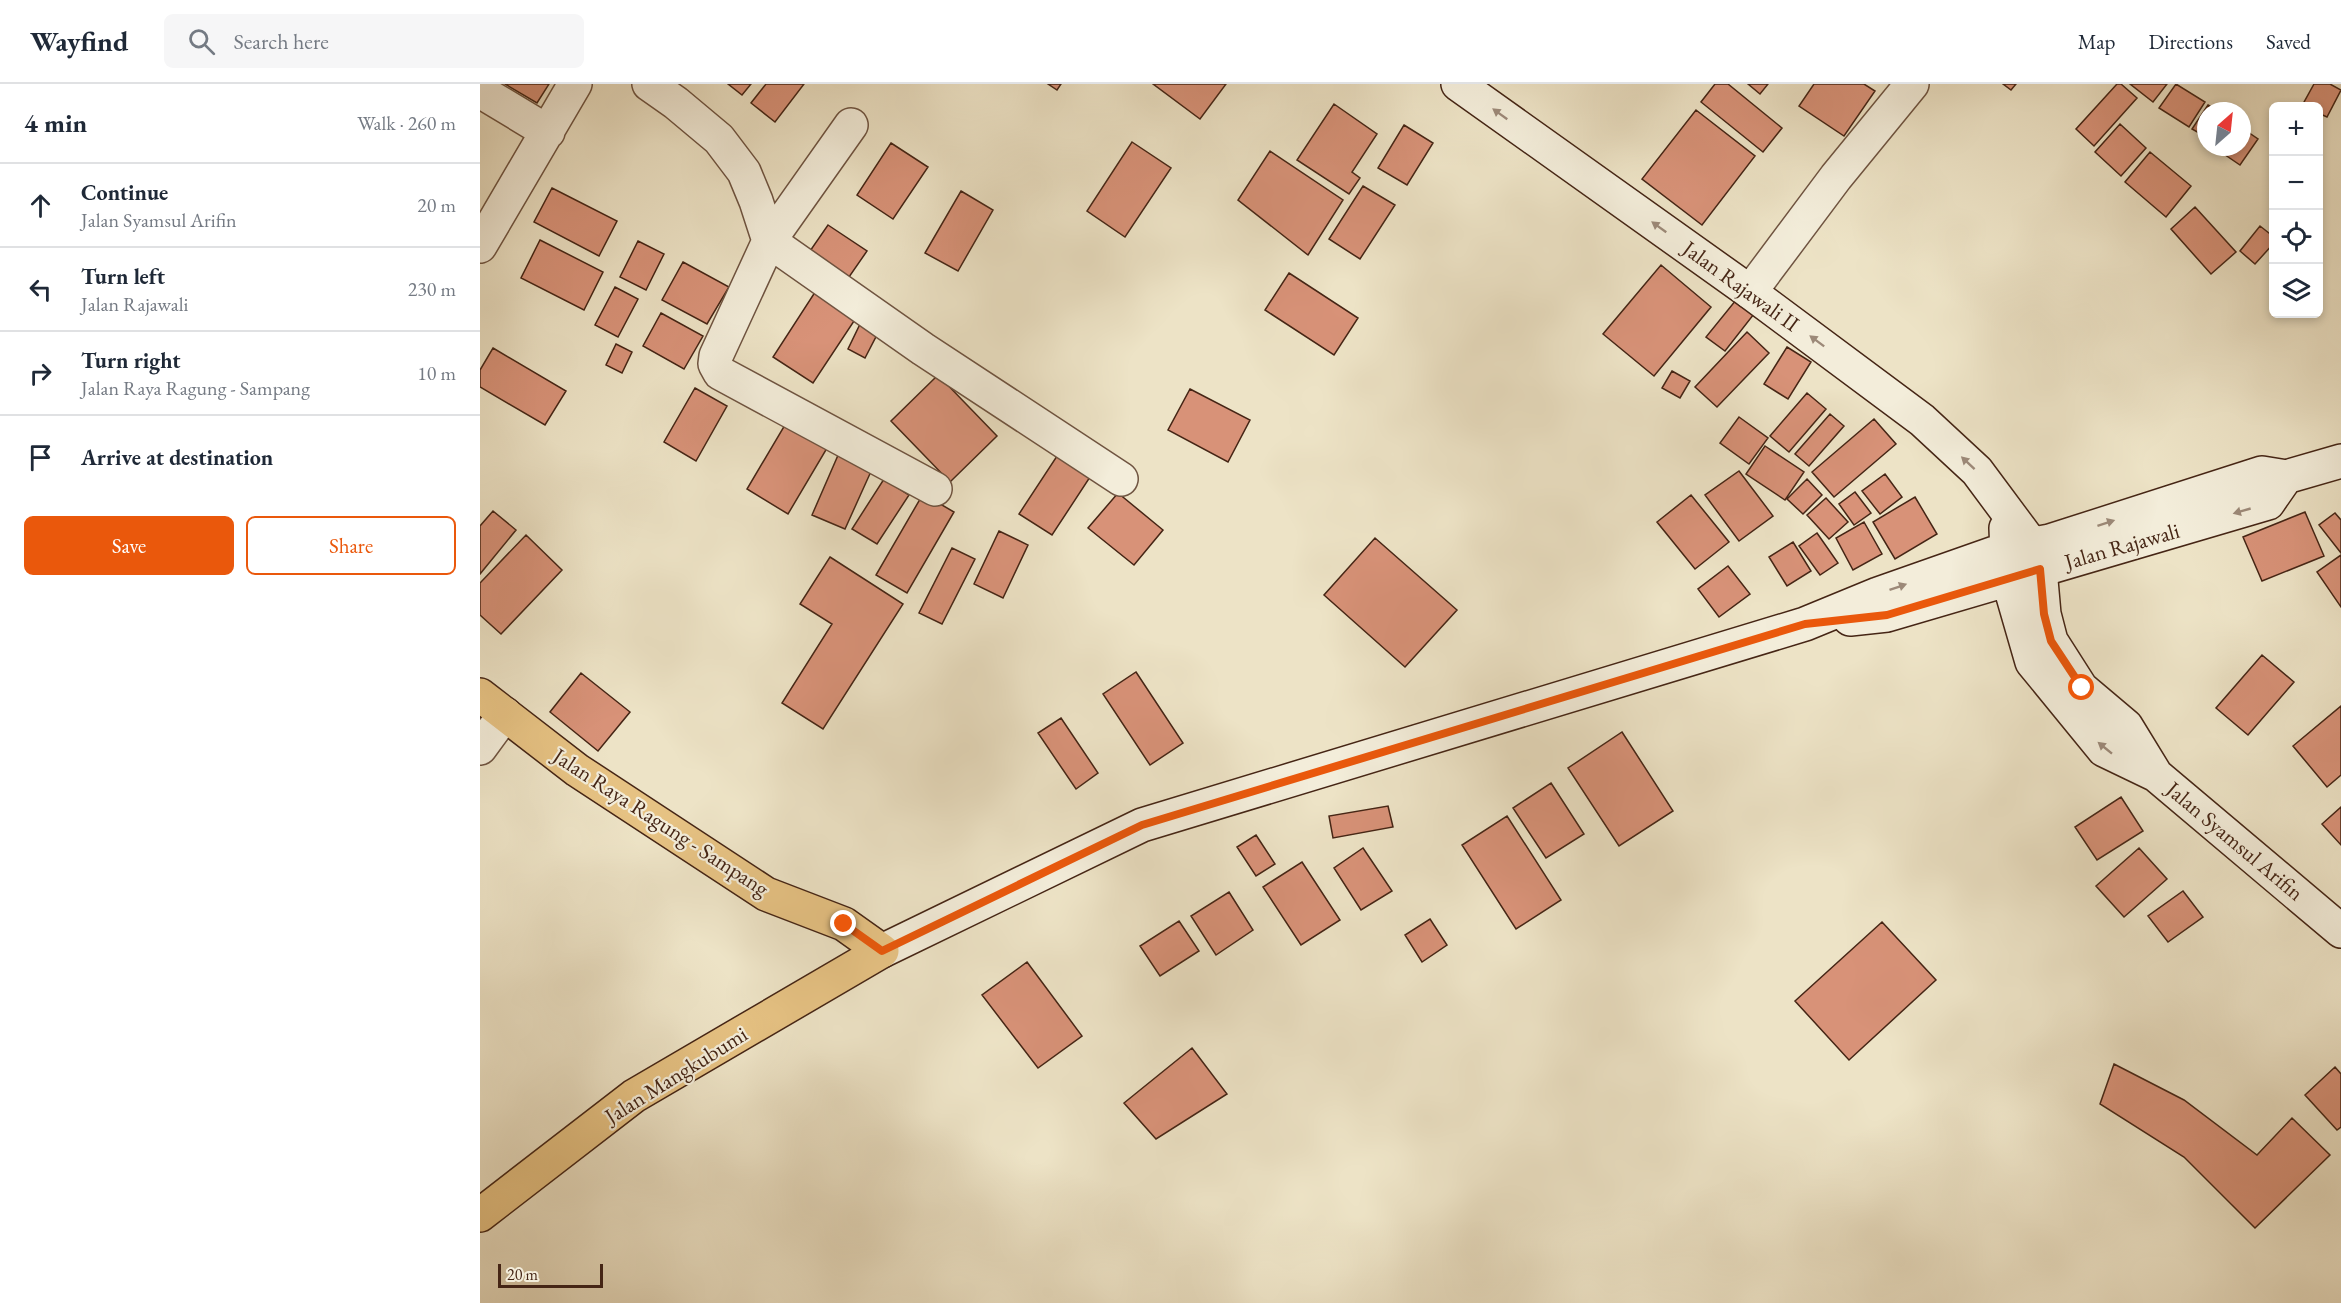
<!DOCTYPE html>
<meta charset="utf-8">
<style>
body{margin:0;font-family:"EB Garamond",serif;background:#f6f6f7;color:#1f2937}
.controls{position:absolute;right:18px;top:18px;display:grid;overflow:hidden;border-radius:9px;box-shadow:0 3px 9px #0003}
.controls button{width:54px;height:54px;display:grid;place-items:center;padding:0;border:0;border-bottom:2px solid #e0e1e3;background:#fff;color:#1f2937;font:30px sans-serif}
.compass{position:absolute;left:1717px;top:18px;width:54px;height:54px;border-radius:50%;background:#fff;box-shadow:0 3px 9px #0003;rotate:27deg}
.scale{position:absolute;left:18px;bottom:15px;width:105px;box-sizing:border-box;padding-left:6px;border:3px solid #452515;border-top:0;font-size:16px;line-height:21px;white-space:nowrap;color:#452515;-webkit-text-stroke:4px #f3edda;paint-order:stroke}
.stop{position:absolute;width:18px;height:18px;margin:-14px;border:4px solid #ea580c;border-radius:50%;background:#fff}
.stop.end{background:#ea580c;border-color:#fff;box-shadow:0 2px 6px #0008}
.list{margin:0;padding:0;list-style:none}
h2{display:flex;justify-content:space-between;align-items:center;height:78px;margin:0;padding:0 24px;font-size:26px}
h2 small{font-size:20px;font-weight:400;color:#747a83}
.list li{display:grid;grid-template-columns:39px 1fr auto;gap:18px;align-items:center;box-sizing:border-box;height:84px;padding:0 24px;border-top:2px solid #e0e1e3}
.list b{display:block;font-size:22px;white-space:nowrap}
.list p{margin:0;font-size:20px;white-space:nowrap;color:#747a83}
.list em{font-size:20px;font-style:normal;color:#747a83}
.actions{display:flex;gap:12px;padding:18px 24px}
.actions a{flex:1;padding:14px 0;border:2px solid #ea580c;border-radius:9px;text-align:center;font-size:21px;color:#ea580c}
.actions .main{background:#ea580c;color:#fff}
.icon{flex:none;width:33px;height:33px;fill:none;stroke:currentColor;stroke-width:2;stroke-linecap:round;stroke-linejoin:round}
.map{position:relative;flex:none;width:1861px;height:1219px;overflow:hidden}
header{display:flex;align-items:center;gap:36px;box-sizing:border-box;height:84px;padding:0 30px;background:#fff;border-bottom:2px solid #e0e1e3}
header strong{font-size:28px}
nav{display:flex;gap:33px;margin-inline-start:auto;font-size:21px}
.search{width:420px;height:54px;background:#f6f6f7;display:flex;align-items:center;gap:15px;box-sizing:border-box;padding:0 21px;border-radius:9px;color:#747a83;font-size:22px}
main{display:flex}
aside{flex:1;background:#fff}
.map>svg:first-child{display:block}
</style>
<header>
<strong>Wayfind</strong>
<div class="search"><svg class="icon" aria-label="search" viewBox="0 0 24 24"><circle cx="10" cy="10" r="6"/><path d="M15 15l6 6"/></svg>Search here</div>
<nav><a>Map</a><a>Directions</a><a>Saved</a></nav>
</header>
<main>
<aside>
<h2>4 min<small>Walk · 260 m</small></h2>
<ul class="list">
<li><svg class="icon" aria-label="ahead" viewBox="0 0 24 24"><path d="M12 20V5M6 11l6-6 6 6"/></svg><div><b>Continue</b><p>Jalan Syamsul Arifin</p></div><em>20 m</em></li>
<li><svg class="icon" aria-label="left" viewBox="0 0 24 24"><path d="M17 20v-9H6M10 6l-5 5 5 5"/></svg><div><b>Turn left</b><p>Jalan Rajawali</p></div><em>230 m</em></li>
<li><svg class="icon" aria-label="right" viewBox="0 0 24 24"><path d="M7 20v-9h11M14 6l5 5-5 5"/></svg><div><b>Turn right</b><p>Jalan Raya Ragung - Sampang</p></div><em>10 m</em></li>
<li><svg class="icon" aria-label="arrive" viewBox="0 0 24 24"><path d="M6 21V4h12l-3 4 3 4H6"/></svg><div><b>Arrive at destination</b></div></li>
</ul>
<div class="actions"><a class="main">Save</a><a>Share</a></div>
</aside>
<div class="map">
<svg width="1861" height="1219" viewBox="0 0 1861 1219">
<rect width="100%" height="100%" fill="#ede3c6"/>
<filter id="stains"><feTurbulence type="fractalNoise" baseFrequency=".00333" numOctaves="4"/><feColorMatrix values="0 0 0 0 .2 0 0 0 0 .09 0 0 0 0 .02 0 0 0 .5 -.17"/></filter>
<radialGradient id="worn" r=".72"><stop offset=".6" stop-color="#630" stop-opacity="0"/><stop offset="1" stop-color="#630" stop-opacity=".3"/></radialGradient>
<path fill="#d89278" stroke="#452515" stroke-width="1.5" d="M 25,0 L 69,0 L 57,19 Z
M 248,0 L 271,0 L 262,11 Z
M 286,0 L 324,0 L 295,38 L 271,19 Z
M 568,0 L 581,0 L 577,6 Z
M 673,0 L 746,0 L 720,35 Z
M 1235,0 L 1248,0 L 1302,44 L 1283,68 L 1221,18 Z
M 1268,0 L 1288,0 L 1280,10 Z
M 1334,0 L 1384,0 L 1395,7 L 1364,52 L 1319,22 Z
M 1523,0 L 1536,0 L 1531,6 Z
M 1637,0 L 1641,0 L 1657,14 L 1614,62 L 1596,45 Z
M 1650,0 L 1687,0 L 1673,18 Z
M 1696,0 L 1725,18 L 1709,43 L 1679,24 Z
M 1834,0 L 1850,0 L 1861,6 L 1847,33 L 1838,29 L 1838,22 L 1823,20 Z
M 854,20 L 897,50 L 872,88 L 880,94 L 869,110 L 817,76 Z
M 1728,21 L 1738,27 L 1726,27 L 1726,53 L 1712,45 Z
M 1216,26 L 1275,72 L 1222,141 L 1162,95 Z
M 1640,40 L 1666,64 L 1641,92 L 1615,68 Z
M 924,41 L 953,59 L 927,101 L 898,84 Z
M 1762,44 L 1778,55 L 1760,81 L 1735,64 L 1762,63 Z
M 652,58 L 691,84 L 645,153 L 607,127 Z
M 411,59 L 448,83 L 413,135 L 377,111 Z
M 790,67 L 863,116 L 828,171 L 758,116 Z
M 1670,68 L 1711,102 L 1686,133 L 1645,98 Z
M 883,102 L 915,121 L 880,175 L 849,155 Z
M 72,104 L 137,137 L 119,172 L 54,138 Z
M 481,107 L 513,126 L 478,187 L 445,169 Z
M 1715,123 L 1756,168 L 1731,190 L 1691,145 Z
M 348,141 L 387,167 L 369,193 L 330,167 Z
M 1780,142 L 1794,153 L 1794,159 L 1775,180 L 1760,167 Z
M 60,156 L 123,188 L 104,226 L 41,194 Z
M 158,157 L 184,170 L 166,206 L 140,193 Z
M 203,178 L 249,203 L 227,240 L 182,216 Z
M 1181,181 L 1231,223 L 1174,292 L 1123,250 Z
M 809,189 L 878,234 L 854,271 L 785,226 Z
M 339,202 L 380,228 L 333,299 L 293,273 Z
M 135,203 L 158,215 L 138,253 L 115,241 Z
M 1256,216 L 1274,230 L 1245,267 L 1226,253 Z
M 181,229 L 223,252 L 204,285 L 163,262 Z
M 383,234 L 401,243 L 385,274 L 368,265 Z
M 1267,248 L 1289,269 L 1237,323 L 1215,303 Z
M 136,260 L 152,268 L 142,289 L 126,281 Z
M 1307,263 L 1331,278 L 1308,315 L 1284,300 Z
M 13,264 L 86,307 L 65,341 L 0,303 L 0,286 Z
M 1192,287 L 1210,297 L 1200,314 L 1182,304 Z
M 458,291 L 517,352 L 470,398 L 411,337 Z
M 215,304 L 247,322 L 216,377 L 184,358 Z
M 710,305 L 770,336 L 748,378 L 688,346 Z
M 1327,309 L 1346,325 L 1309,368 L 1290,352 Z
M 312,329 L 353,354 L 308,430 L 267,405 Z
M 1350,330 L 1364,342 L 1329,382 L 1315,370 Z
M 1259,333 L 1288,354 L 1269,380 L 1240,359 Z
M 1394,335 L 1416,360 L 1354,413 L 1332,388 Z
M 1285,362 L 1324,388 L 1305,416 L 1266,390 Z
M 359,369 L 393,383 L 365,445 L 332,431 Z
M 579,369 L 612,390 L 572,451 L 539,430 Z
M 1259,387 L 1293,432 L 1259,457 L 1225,411 Z
M 1405,390 L 1422,413 L 1400,430 L 1382,407 Z
M 404,395 L 429,411 L 397,460 L 372,445 Z
M 1327,395 L 1342,411 L 1323,430 L 1307,415 Z
M 1375,408 L 1391,429 L 1374,441 L 1359,420 Z
M 638,409 L 683,446 L 654,481 L 608,444 Z
M 443,410 L 474,428 L 427,509 L 396,491 Z
M 1211,411 L 1249,458 L 1215,485 L 1177,438 Z
M 1435,413 L 1457,450 L 1415,475 L 1393,438 Z
M 1346,414 L 1368,438 L 1349,455 L 1327,431 Z
M 13,427 L 36,446 L 0,490 L 0,442 Z
M 1825,428 L 1844,472 L 1782,497 L 1763,453 Z
M 1855,429 L 1861,436 L 1861,469 L 1839,441 Z
M 1384,438 L 1402,470 L 1373,486 L 1356,454 Z
M 519,447 L 548,461 L 523,514 L 494,500 Z
M 1337,449 L 1358,479 L 1340,491 L 1319,462 Z
M 46,451 L 82,486 L 21,550 L 0,531 L 0,499 Z
M 895,454 L 977,526 L 925,583 L 844,511 Z
M 1313,458 L 1331,487 L 1307,502 L 1289,473 Z
M 472,464 L 495,475 L 462,540 L 439,529 Z
M 1861,471 L 1861,523 L 1837,488 Z
M 350,473 L 423,520 L 343,645 L 302,619 L 352,540 L 320,520 Z
M 1248,482 L 1270,510 L 1239,533 L 1218,505 Z
M 1782,571 L 1814,598 L 1768,651 L 1736,624 Z
M 656,588 L 703,659 L 670,681 L 623,610 Z
M 101,589 L 150,628 L 118,667 L 70,628 Z
M 1861,622 L 1861,691 L 1847,703 L 1813,662 Z
M 581,634 L 618,689 L 596,705 L 558,649 Z
M 1142,648 L 1193,727 L 1139,762 L 1088,684 Z
M 1071,699 L 1104,750 L 1066,774 L 1033,724 Z
M 1641,713 L 1663,747 L 1617,776 L 1595,743 Z
M 908,722 L 913,743 L 853,754 L 849,732 Z
M 1861,723 L 1861,761 L 1842,740 Z
M 1027,732 L 1081,816 L 1036,845 L 982,761 Z
M 776,751 L 795,780 L 776,792 L 757,763 Z
M 883,764 L 912,807 L 881,826 L 854,784 Z
M 1659,764 L 1687,795 L 1644,833 L 1616,802 Z
M 822,778 L 860,836 L 821,861 L 783,803 Z
M 1703,807 L 1723,833 L 1688,858 L 1668,832 Z
M 749,808 L 773,846 L 736,871 L 711,832 Z
M 950,835 L 967,861 L 942,878 L 925,851 Z
M 699,837 L 719,867 L 680,892 L 660,862 Z
M 1402,838 L 1456,896 L 1369,976 L 1315,917 Z
M 547,878 L 602,952 L 558,984 L 502,911 Z
M 712,964 L 747,1010 L 676,1055 L 644,1019 Z
M 1634,980 L 1704,1016 L 1777,1071 L 1812,1034 L 1850,1071 L 1775,1144 L 1704,1073 L 1620,1020 Z
M 1855,983 L 1861,990 L 1861,1043 L 1857,1046 L 1825,1011 Z"/>
<g fill="none" stroke-linecap="round" stroke-linejoin="round">
<defs>
<path id="street" d="M 169,0 L 196,19 L 239,55 L 264,88 L 276,117 L 289,157 L 443,265 L 641,395
M 0,7 L 68,48
M 371,41 L 289,157 L 236,272 L 235,280 L 240,289 L 455,405
M 0,162 L 95,0
M 1270,208 L 1356,93 L 1432,0
M 0,664 L 25,630"/>
<path id="secondary" d="M 978,0 L 1270,208 L 1442,336 L 1497,387 L 1552,461 L 1560,485 L 1564,530 L 1571,557 L 1601,604 L 1646,642 L 1676,691
M 1526,444 L 1528,495 L 1552,578 L 1624,666 L 1676,691 L 1861,847
M 1370,535 L 1407,531 L 1788,419 L 1806,393
M 402,867 L 662,741 L 1325,540 L 1398,510 L 1526,465 L 1570,457 L 1782,389 L 1806,393 L 1861,377"/>
<path id="primary" d="M 0,611 L 97,686 L 286,810 L 364,840 L 402,867 L 154,1012 L 0,1131"/>
</defs>
<use href="#street" stroke="#6f5441" stroke-width="36"/>
<use href="#secondary" stroke="#452515" stroke-width="36"/>
<use href="#primary" stroke="#452515" stroke-width="36"/>
<use href="#street" stroke="#f3edda" stroke-width="33"/>
<use href="#secondary" stroke="#f3edda" stroke-width="33"/>
<use href="#primary" stroke="#e6c283" stroke-width="33"/>
</g>
<defs><path id="oneway-solid" d="M-6-.8H1V-3.2L6.5 0L1 3.2V.8H-6Z" transform="scale(1.5)"/></defs>
<g fill="#9c8978">
<use href="#oneway-solid" transform="translate(1020 30) rotate(-144)"/>
<use href="#oneway-solid" transform="translate(1179 143) rotate(-144)"/>
<use href="#oneway-solid" transform="translate(1337 257) rotate(-143)"/>
<use href="#oneway-solid" transform="translate(1488 379) rotate(-137)"/>
<use href="#oneway-solid" transform="translate(1762 427) rotate(164)"/>
<use href="#oneway-solid" transform="translate(1626 439) rotate(-18)"/>
<use href="#oneway-solid" transform="translate(1418 503) rotate(-19)"/>
<use href="#oneway-solid" transform="translate(1625 664) rotate(-141)"/>
</g>
<g fill="none" stroke-linecap="round" stroke-linejoin="round">
<path stroke="#ea580c" stroke-width="8" d="M 364,840 L 402,867 L 662,741 L 1325,540 L 1407,531 L 1560,485 L 1564,530 L 1571,557 L 1602,604"/>
</g>
<g text-anchor="middle" dominant-baseline="central" stroke-width="4.5" stroke-linejoin="round" paint-order="stroke">
<g font-size="22" fill="#452515" stroke="#f3edda">
<text transform="translate(1261 202) rotate(36)">Jalan Rajawali II</text>
<text transform="translate(1642 462) rotate(-16)">Jalan Rajawali</text>
<text transform="translate(181 738) rotate(33)">Jalan Raya Ragung - Sampang</text>
<text transform="translate(1755 757) rotate(40)">Jalan Syamsul Arifin</text>
<text transform="translate(196 991) rotate(-32)">Jalan Mangkubumi</text>
</g>
</g>
<rect width="100%" height="100%" filter="url(#stains)"/>
<rect width="100%" height="100%" fill="url(#worn)"/>
</svg>
<div class="controls">
<button>+</button>
<button>−</button>
<button><svg class="icon" aria-label="locate" viewBox="0 0 24 24"><circle cx="12" cy="12" r="6"/><path d="M12 2v4M12 18v4M2 12h4M18 12h4"/></svg></button>
<button><svg class="icon" aria-label="layers" viewBox="0 0 24 24"><path d="M12 4l9 5-9 5-9-5zM3 14l9 5 9-5"/></svg></button>
</div>
<svg class="compass" viewBox="-18 -18 36 36"><path d="M0-13l5 13h-10z" fill="#e53935"/><path d="M0 13l5-13h-10z" fill="#747a83"/></svg>
<div class="scale">20 m</div>
<div class="stop" style="left:1602px;top:604px"></div>
<div class="stop end" style="left:364px;top:840px"></div>
</div>
</main>
